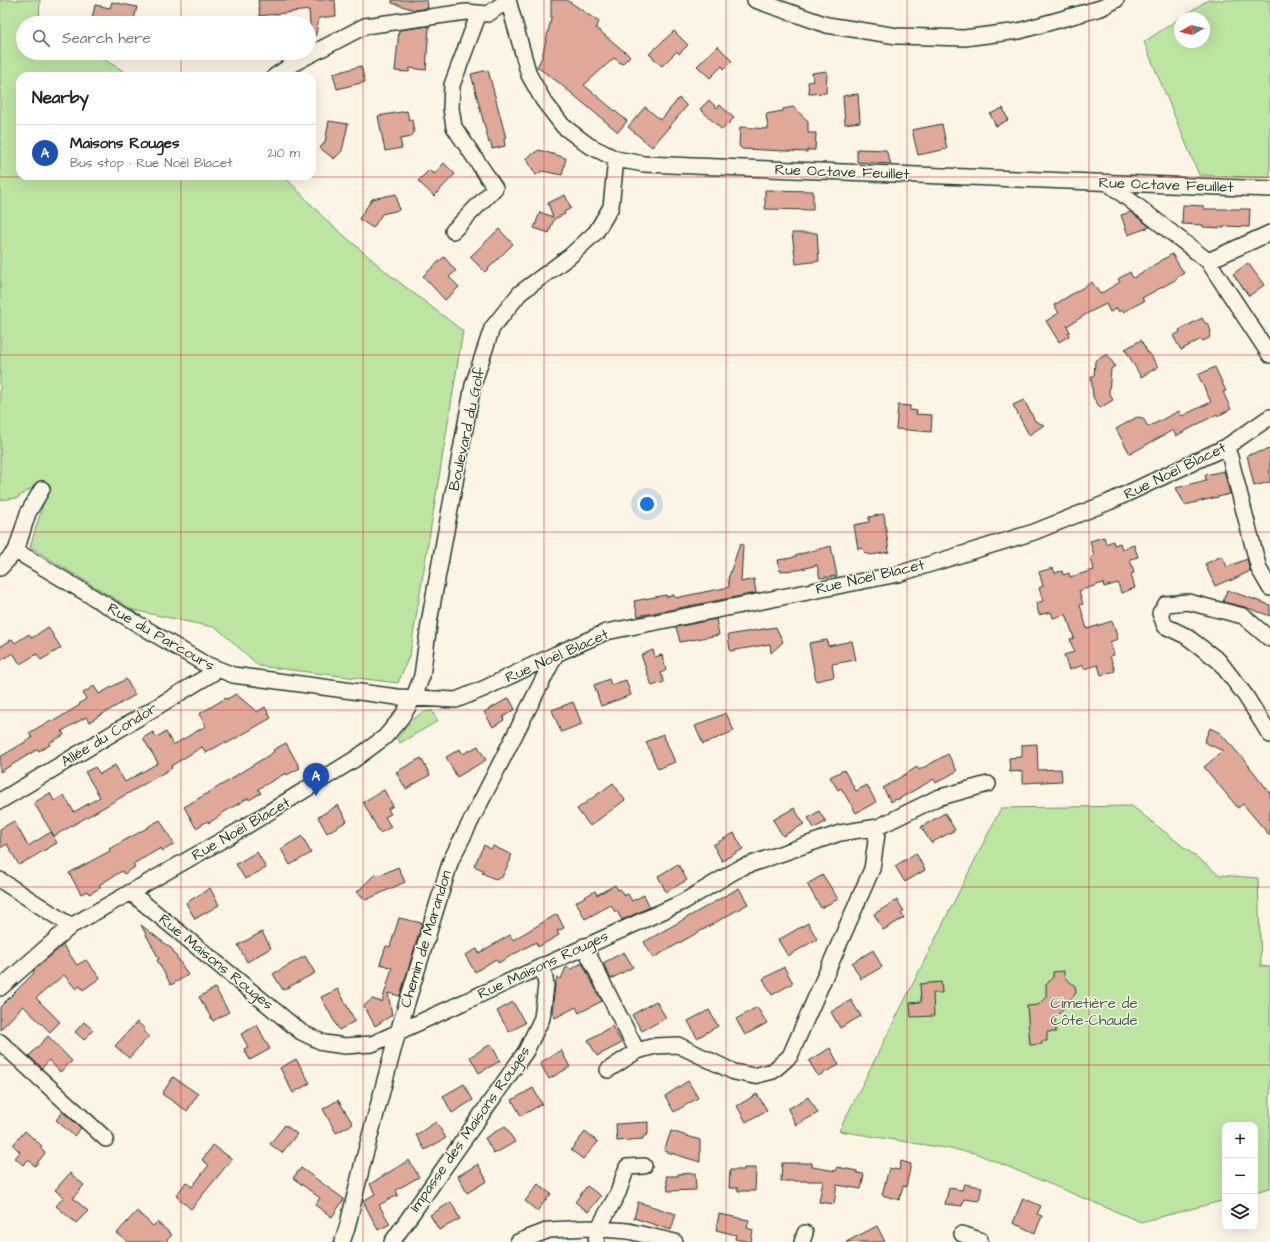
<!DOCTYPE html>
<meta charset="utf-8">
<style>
body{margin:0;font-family:"Architects Daughter",sans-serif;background:#f2f2f2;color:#222}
.controls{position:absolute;right:12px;bottom:12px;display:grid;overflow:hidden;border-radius:8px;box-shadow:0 4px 16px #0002}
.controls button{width:36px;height:36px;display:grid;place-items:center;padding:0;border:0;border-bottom:1px solid #e0e0e0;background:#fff;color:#222;font:20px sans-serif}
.compass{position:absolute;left:1174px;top:12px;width:36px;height:36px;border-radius:50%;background:#fff;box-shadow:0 4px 16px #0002;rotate:262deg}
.you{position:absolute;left:647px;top:504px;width:14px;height:14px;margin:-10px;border:3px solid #fff;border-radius:50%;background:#1a73e8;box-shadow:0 0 0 6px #1a73e833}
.badge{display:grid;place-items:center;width:26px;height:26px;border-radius:50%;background:#1a73e8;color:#fff;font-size:13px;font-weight:700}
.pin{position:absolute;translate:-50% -33px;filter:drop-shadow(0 1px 2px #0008)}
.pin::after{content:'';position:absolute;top:21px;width:14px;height:12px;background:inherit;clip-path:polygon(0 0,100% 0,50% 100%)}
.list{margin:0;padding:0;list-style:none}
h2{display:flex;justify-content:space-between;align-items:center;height:52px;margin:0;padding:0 16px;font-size:17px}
h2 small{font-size:13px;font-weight:400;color:#767676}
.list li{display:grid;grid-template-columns:26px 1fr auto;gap:12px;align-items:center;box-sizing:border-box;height:56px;padding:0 16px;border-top:1px solid #e0e0e0}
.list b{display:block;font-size:15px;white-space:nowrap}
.list p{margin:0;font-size:13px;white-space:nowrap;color:#767676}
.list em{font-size:13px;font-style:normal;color:#767676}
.icon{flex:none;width:22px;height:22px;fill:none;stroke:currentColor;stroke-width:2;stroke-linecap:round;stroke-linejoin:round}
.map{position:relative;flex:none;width:1270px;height:1242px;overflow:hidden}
.search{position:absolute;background:#fff;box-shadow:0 4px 16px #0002;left:16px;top:16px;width:300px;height:44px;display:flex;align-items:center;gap:10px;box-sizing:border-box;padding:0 14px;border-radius:22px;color:#767676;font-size:15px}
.panel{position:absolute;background:#fff;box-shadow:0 4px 16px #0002;left:16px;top:72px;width:300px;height:108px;border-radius:12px}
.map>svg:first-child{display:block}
</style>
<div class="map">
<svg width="1270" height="1242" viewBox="0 0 1270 1242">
<rect width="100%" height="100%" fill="#fcf5e5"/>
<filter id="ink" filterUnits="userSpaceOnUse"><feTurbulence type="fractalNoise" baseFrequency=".025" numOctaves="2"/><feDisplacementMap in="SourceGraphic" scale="8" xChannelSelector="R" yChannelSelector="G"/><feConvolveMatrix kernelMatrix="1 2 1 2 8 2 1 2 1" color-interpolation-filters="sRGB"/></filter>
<g filter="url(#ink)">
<path fill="#bce5a1" stroke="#6e916a" d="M 0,0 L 40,0 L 39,21 L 42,23 L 23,23 L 23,53 L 93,53 L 132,76 L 20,76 L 20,176 L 284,176 L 326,220 L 390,275 L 463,331 L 410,654 L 398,683 L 259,666 L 217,628 L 133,610 L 30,547 L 46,495 L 38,484 L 17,498 L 0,500 Z
M 1208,0 L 1270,0 L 1270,178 L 1199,175 L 1144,42 L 1180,18 L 1180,42 L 1204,42 L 1204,18 L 1180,18 Z
M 432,711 L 438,721 L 400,743 L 397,739 C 407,727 416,711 432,711 Z
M 1132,806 L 1219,875 L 1258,878 L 1261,966 L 1270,967 L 1270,1188 L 1255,1192 L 1255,1125 L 1225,1125 L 1225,1200 L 1141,1222 L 975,1153 L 839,1131 L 1001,808 Z"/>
<path fill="#dfa897" stroke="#1f3d34" d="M 258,0 L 335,0 L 336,16 L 319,18 L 315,39 L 311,39 L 309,10 L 260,16 Z
M 392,0 L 427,0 L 428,8 L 415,10 L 392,3 Z
M 551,0 L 567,0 L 599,22 L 596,28 L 630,56 L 622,64 L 614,58 L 584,85 L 627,121 L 618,132 L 558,82 L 537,67 L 542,57 L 551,19 Z
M 112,2 L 137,7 L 133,23 L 111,23 L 92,19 L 95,5 L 110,8 Z
M 429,26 L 426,70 L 410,68 L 409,72 L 395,71 L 399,30 Z
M 674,31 L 688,45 L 679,54 L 677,51 L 662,66 L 649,54 Z
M 718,46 L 732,61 L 724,69 L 722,66 L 710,78 L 697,66 Z
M 361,66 L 365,82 L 337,89 L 333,74 Z
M 488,70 L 506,138 L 504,139 L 505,146 L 492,149 L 491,142 L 489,143 L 471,74 Z
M 827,71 L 826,93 L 809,94 L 808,82 L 813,81 L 812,73 Z
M 858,94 L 860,122 L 845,124 L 843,96 Z
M 679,98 L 687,106 L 652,147 L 628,127 L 645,107 L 661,120 Z
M 709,100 L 717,108 L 720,105 L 734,118 L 722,130 L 700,109 Z
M 793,107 L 808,121 L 808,133 L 816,133 L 815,150 L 807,150 L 807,152 L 742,149 L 739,146 L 740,127 L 768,129 L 766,114 L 783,111 L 783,109 Z
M 1003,108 L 1008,120 L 996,126 L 990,114 Z
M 407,111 L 409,120 L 412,119 L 414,132 L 411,137 L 400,139 L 402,148 L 385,151 L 378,116 Z
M 329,121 L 348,124 L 342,151 L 334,159 L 320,148 L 325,142 Z
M 942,124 L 947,149 L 918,155 L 912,130 Z
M 857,149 L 886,150 L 891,164 L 857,162 Z
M 539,150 L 566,158 L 562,175 L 542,171 L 536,175 L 526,158 Z
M 444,163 L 455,174 L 434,196 L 418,181 L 429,170 L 434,174 Z
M 765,190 L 813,191 L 813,210 L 765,209 Z
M 396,194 L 399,210 L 382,214 L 373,228 L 359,219 L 372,199 Z
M 565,195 L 571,208 L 564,212 L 565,214 L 554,219 L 549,233 L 534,228 L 540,212 L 553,217 L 548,203 Z
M 1183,205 L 1204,206 L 1204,209 L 1250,209 L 1249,227 L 1224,226 L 1224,228 L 1203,227 L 1203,225 L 1182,224 Z
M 1131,212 L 1150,227 L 1128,235 L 1121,215 Z
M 499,229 L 513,244 L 485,272 L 470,257 Z
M 792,233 L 817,233 L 819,261 L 796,264 Z
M 1172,254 L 1184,273 L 1176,278 L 1177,279 L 1142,298 L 1144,301 L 1123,312 L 1122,310 L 1119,312 L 1117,308 L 1110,312 L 1106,304 L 1090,312 L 1067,326 L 1070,332 L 1068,333 L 1069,336 L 1059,342 L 1046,321 L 1059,313 L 1054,305 L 1092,282 L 1100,294 L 1120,282 L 1118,279 L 1130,272 L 1133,278 Z
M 444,257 L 456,271 L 449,277 L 459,287 L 445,300 L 423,276 Z
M 1248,263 L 1264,285 L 1249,296 L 1233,274 Z
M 1202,318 L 1205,323 L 1208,324 L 1211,331 L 1209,338 L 1203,341 L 1201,339 L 1181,350 L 1173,336 L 1180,332 L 1179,330 Z
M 1141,340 L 1149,355 L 1150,354 L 1158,367 L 1141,377 L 1125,349 Z
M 1107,354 L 1115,366 L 1111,369 L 1109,393 L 1113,400 L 1100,408 L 1093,397 L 1091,376 L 1094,376 L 1095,361 Z
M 1215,367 L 1226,391 L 1223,392 L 1231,409 L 1218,416 L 1217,414 L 1176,436 L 1173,430 L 1130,454 L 1116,429 L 1137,417 L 1143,418 L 1148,427 L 1179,411 L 1182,416 L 1211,402 L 1198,375 Z
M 1024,400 L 1035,421 L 1044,425 L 1029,435 L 1013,405 Z
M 898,405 L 910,406 L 910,410 L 917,411 L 916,414 L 932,415 L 931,432 L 896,429 Z
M 1270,449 L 1270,482 L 1254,486 L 1247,455 Z
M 1224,471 L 1230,494 L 1185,505 L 1176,488 L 1206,480 L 1205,475 Z
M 884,514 L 889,552 L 871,555 L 865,553 L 862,548 L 858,549 L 854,525 L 869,522 L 869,517 Z
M 1104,537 L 1106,544 L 1113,541 L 1114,545 L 1120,543 L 1122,549 L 1134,545 L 1138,557 L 1130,559 L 1134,573 L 1131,574 L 1135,588 L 1121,593 L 1118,583 L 1104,587 L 1103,583 L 1079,591 L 1083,604 L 1080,605 L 1087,629 L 1112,621 L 1118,639 L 1110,642 L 1114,655 L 1110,656 L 1115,671 L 1101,675 L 1098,665 L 1084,669 L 1083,665 L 1069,670 L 1064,655 L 1074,652 L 1070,639 L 1074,638 L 1066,614 L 1053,618 L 1051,612 L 1039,615 L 1036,603 L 1043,601 L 1039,588 L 1043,586 L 1039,572 L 1053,568 L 1055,573 L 1062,571 L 1063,575 L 1069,573 L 1070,577 L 1094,570 L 1091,557 L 1094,556 L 1090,541 Z
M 740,544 L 743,545 L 741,582 L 754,579 L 756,593 L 638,616 L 634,601 L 666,595 L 666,597 L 674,595 L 675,598 L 729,587 L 728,579 Z
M 831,546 L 837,576 L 820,578 L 817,565 L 798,570 L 780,571 L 778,560 L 791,558 L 800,554 Z
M 1222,556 L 1227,567 L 1247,559 L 1250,571 L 1230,581 L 1231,579 L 1215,586 L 1205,564 Z
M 1227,590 L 1270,605 L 1270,616 L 1245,607 L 1223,602 Z
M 716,619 L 719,635 L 680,642 L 676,627 Z
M 48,627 L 61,648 L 41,660 L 37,654 L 20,664 L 13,653 L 0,661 L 0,647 L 12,639 L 15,643 L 29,634 L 32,638 Z
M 776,627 L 783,642 L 771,653 L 770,644 L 730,651 L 728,635 Z
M 827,640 L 828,646 L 852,641 L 856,660 L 832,664 L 834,677 L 816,681 L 809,643 Z
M 653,650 L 655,657 L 662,655 L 666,670 L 661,673 L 664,682 L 652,686 L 641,655 Z
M 126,679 L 135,695 L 89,722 L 86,717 L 62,731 L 64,735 L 49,743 L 50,745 L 39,751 L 38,749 L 0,772 L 0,757 L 32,738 L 29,733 L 51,720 L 52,722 L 80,705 L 79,704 L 86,699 L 83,693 L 94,686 L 99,694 Z
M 609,679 L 611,685 L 626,680 L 631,695 L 601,706 L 594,685 Z
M 236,694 L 257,712 L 265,707 L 271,718 L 226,744 L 225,742 L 206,753 L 202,747 L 171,766 L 172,768 L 54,836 L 34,803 L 50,793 L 54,801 L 64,795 L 74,812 L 100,797 L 85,772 L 95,767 L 100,774 L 115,765 L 125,782 L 158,763 L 143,738 L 153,732 L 156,737 L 166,732 L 173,745 L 206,726 L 199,714 L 226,698 L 227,699 Z
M 509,698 L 515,709 L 503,717 L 504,720 L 493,727 L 484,712 Z
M 573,702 L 582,724 L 561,732 L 552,710 Z
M 726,713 L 734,731 L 703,744 L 695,726 Z
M 1210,728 L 1220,733 L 1246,762 L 1270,793 L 1270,836 L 1243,804 L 1238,808 L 1204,767 L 1223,751 L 1204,742 Z
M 663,734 L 675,762 L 658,769 L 646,742 Z
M 286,743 L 300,768 L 287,775 L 286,773 L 258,789 L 261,793 L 249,800 L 248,798 L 221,814 L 221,815 L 209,823 L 208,821 L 196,828 L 184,807 L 235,777 L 235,776 L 274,752 L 273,750 Z
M 1037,744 L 1038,770 L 1061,769 L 1062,781 L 1023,783 L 1023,771 L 1010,772 L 1009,758 L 1022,757 L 1022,745 Z
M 478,746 L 486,760 L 457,777 L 446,757 L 460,749 L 463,754 Z
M 948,754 L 957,771 L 936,783 L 934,779 L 897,800 L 896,799 L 891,802 L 883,788 L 917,767 L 919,770 Z
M 421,758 L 430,775 L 406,789 L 396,772 Z
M 844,770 L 856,791 L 867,785 L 876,802 L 856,813 L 841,788 L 838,790 L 830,777 Z
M 613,783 L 625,800 L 590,826 L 577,809 Z
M 384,790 L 393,806 L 388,809 L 391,814 L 385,817 L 391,827 L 380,833 L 363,802 Z
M 338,805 L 347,821 L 327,833 L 318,817 Z
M 794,808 L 804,824 L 783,836 L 773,820 Z
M 819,811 L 826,822 L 814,828 L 808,818 Z
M 945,813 L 955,830 L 931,843 L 921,827 Z
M 160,820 L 174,844 L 163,851 L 161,848 L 133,864 L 135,867 L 124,874 L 122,871 L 99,885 L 100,888 L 89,894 L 87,891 L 81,894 L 69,873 L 110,851 L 109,849 L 149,827 L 149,826 Z
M 14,821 L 28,846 L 51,832 L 57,843 L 19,865 L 7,844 L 0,848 L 0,829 Z
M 734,833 L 743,849 L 722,861 L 713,845 Z
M 302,836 L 311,853 L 290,865 L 281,849 Z
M 484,845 L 491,849 L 493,846 L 512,855 L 510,858 L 511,859 L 501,879 L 499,877 L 497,880 L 482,873 L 483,870 L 474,866 Z
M 257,852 L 266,868 L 245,879 L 236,864 Z
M 916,853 L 925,870 L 905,882 L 895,866 Z
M 678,864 L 687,880 L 666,892 L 658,876 Z
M 398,867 L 405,882 L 366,900 L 357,892 L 374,875 L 383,874 Z
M 823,875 L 838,899 L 821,908 L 807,884 Z
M 615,885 L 618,890 L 620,889 L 624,896 L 628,894 L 632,901 L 644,895 L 650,907 L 622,920 L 617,911 L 615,912 L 611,905 L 585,919 L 576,902 L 595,891 L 597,895 Z
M 210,888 L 219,905 L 195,919 L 186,903 Z
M 739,888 L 748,904 L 653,958 L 644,942 Z
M 897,900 L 904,911 L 901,913 L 904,918 L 883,930 L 874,914 Z
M 557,914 L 564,928 L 557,931 L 559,935 L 538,947 L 536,942 L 498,963 L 496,959 L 475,972 L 465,955 L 477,949 L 479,953 L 510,935 L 513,940 Z
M 399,918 L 422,923 L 400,996 L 388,993 L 392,1015 L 375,1026 L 364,1006 L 372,999 L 382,1002 L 392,968 L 380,964 L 386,946 L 390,947 Z
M 808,923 L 817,939 L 788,956 L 778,940 Z
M 141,925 L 172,949 L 188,975 L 171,985 L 157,960 L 159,959 Z
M 262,932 L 271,948 L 247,962 L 238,945 Z
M 63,945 L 77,965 L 86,960 L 100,978 L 83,990 L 80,986 L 76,989 L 64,975 L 36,998 L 60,1022 L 50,1032 L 23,1006 L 0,1030 L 0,1007 L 34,973 L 33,971 Z
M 873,950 L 882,967 L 861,979 L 852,963 Z
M 624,952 L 633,967 L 611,979 L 603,963 Z
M 305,956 L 315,973 L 283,990 L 273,974 Z
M 582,963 L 602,1001 L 579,1013 L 576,1007 L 555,1018 L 552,1011 L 555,986 L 557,977 L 561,979 L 566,967 L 571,969 Z
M 784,967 L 793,983 L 772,995 L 763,979 Z
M 1064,971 L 1064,977 L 1075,986 L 1076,993 L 1055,1018 L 1056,1032 L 1047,1032 L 1047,1041 L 1042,1041 L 1042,1044 L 1030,1045 L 1027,1006 L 1038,1005 L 1046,997 L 1046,985 L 1053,977 L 1053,972 Z
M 941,982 L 942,993 L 933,993 L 934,1016 L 911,1017 L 910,1003 L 921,1002 L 920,984 Z
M 215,988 L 229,1012 L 213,1021 L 199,997 Z
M 338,989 L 355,1021 L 339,1030 L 321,997 Z
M 851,1000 L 861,1016 L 840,1028 L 831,1012 Z
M 656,1001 L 666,1018 L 642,1031 L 632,1015 Z
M 513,1002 L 525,1023 L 509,1032 L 497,1011 Z
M 757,1007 L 767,1023 L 745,1035 L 736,1019 Z
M 709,1010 L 718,1026 L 697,1038 L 688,1021 Z
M 84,1022 L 93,1030 L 84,1040 L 75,1032 Z
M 137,1022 L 145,1029 L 143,1031 L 149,1036 L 129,1058 L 115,1046 Z
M 257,1025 L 270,1049 L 250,1060 L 244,1049 L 248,1047 L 241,1034 Z
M 612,1026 L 622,1043 L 597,1056 L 588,1040 Z
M 48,1036 L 72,1061 L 60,1072 L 49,1060 L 42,1068 L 29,1056 Z
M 491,1044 L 500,1061 L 479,1073 L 470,1057 Z
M 830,1048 L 839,1065 L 818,1076 L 809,1061 Z
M 561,1050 L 570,1067 L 549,1079 L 540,1063 Z
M 296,1059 L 310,1083 L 293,1093 L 280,1068 Z
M 173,1077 L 198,1094 L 187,1111 L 162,1094 Z
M 688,1081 L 698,1098 L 674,1112 L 665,1096 Z
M 464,1084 L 473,1100 L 452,1113 L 443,1096 Z
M 533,1088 L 542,1104 L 521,1116 L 512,1100 Z
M 757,1094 L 767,1110 L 746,1122 L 737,1106 Z
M 808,1097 L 818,1113 L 796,1125 L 788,1109 Z
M 338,1100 L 353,1124 L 336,1133 L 323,1109 Z
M 63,1112 L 81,1128 L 74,1136 L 56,1120 Z
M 436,1122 L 446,1138 L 425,1150 L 416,1135 Z
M 648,1122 L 648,1134 L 643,1137 L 643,1139 L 617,1141 L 616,1124 Z
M 285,1125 L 297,1134 L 282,1153 L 270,1144 Z
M 505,1126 L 515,1142 L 494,1154 L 485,1138 Z
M 25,1131 L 42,1146 L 40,1148 L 45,1153 L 35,1166 L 28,1160 L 23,1165 L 15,1158 L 20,1152 L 13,1145 Z
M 671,1131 L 700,1140 L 700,1162 L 664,1151 Z
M 585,1132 L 598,1142 L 583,1159 L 571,1150 Z
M 213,1145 L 232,1159 L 191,1209 L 176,1196 L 186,1182 L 192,1187 L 209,1165 L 202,1160 Z
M 409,1160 L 419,1177 L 396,1190 L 398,1195 L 379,1205 L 390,1224 L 378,1230 L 363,1201 L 375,1194 L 370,1184 Z
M 901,1161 L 911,1164 L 906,1187 L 903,1186 L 899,1200 L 882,1195 L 889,1168 L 899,1170 Z
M 782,1163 L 812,1163 L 812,1167 L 836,1171 L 837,1167 L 857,1171 L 857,1173 L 864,1174 L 861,1189 L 837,1185 L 834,1204 L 819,1202 L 823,1181 L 781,1181 Z
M 478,1164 L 487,1181 L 467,1193 L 458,1176 Z
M 301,1168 L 344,1199 L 332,1217 L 315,1205 L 320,1198 L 293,1178 Z
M 744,1168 L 756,1168 L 755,1191 L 738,1191 L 738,1188 L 729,1188 L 730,1170 L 744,1170 Z
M 70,1173 L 84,1185 L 73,1198 L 88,1211 L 76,1223 L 56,1206 L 64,1197 L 55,1190 Z
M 695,1173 L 696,1190 L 668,1191 L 666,1176 L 678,1176 L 678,1174 Z
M 538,1184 L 551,1194 L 537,1211 L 525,1201 Z
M 964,1184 L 982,1187 L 979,1201 L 964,1199 L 962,1206 L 945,1204 L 949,1188 L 962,1190 Z
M 587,1186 L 601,1196 L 588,1212 L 575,1202 Z
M 1023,1198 L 1041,1206 L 1037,1214 L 1042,1216 L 1035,1233 L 1013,1223 Z
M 451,1202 L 460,1219 L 439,1230 L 430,1215 Z
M 638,1202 L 676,1214 L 671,1230 L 634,1218 Z
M 137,1211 L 153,1226 L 157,1222 L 172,1235 L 165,1242 L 128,1242 L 117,1233 Z
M 719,1214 L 749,1220 L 747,1228 L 753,1230 L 751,1242 L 735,1239 L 736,1235 L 716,1230 Z
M 877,1226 L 885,1242 L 846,1242 Z"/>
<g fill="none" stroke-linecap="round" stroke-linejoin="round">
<defs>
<path id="minor" d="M 508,0 L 529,75 L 543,100 L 563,126 L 588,145 L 616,159 L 644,164 L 1270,189
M 755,0 L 827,25 L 897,36 L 964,38 L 1019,31 L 1101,8 L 1116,0
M 275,76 L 298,61 L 365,26 L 466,12 L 488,14 L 508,0
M 1108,183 L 1208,261 L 1270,355
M 453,231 L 495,188 L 454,127 L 451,108 L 452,85 L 479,13
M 1208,261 L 1270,233
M 1226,447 L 1230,457 L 1259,569 L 1270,588
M 16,551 L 203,663 L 233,675 L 397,697 L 456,700 L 483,689 L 556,654 L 606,632 L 898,574 L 1034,532 L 1109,502 L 1226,447 L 1270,417
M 16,551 L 28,513 L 42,489
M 0,568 L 16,551
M 1270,639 L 1243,616 L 1188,602 L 1166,604 L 1160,613 L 1165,626 L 1186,636 L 1219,661 L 1245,695 L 1270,735
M 0,801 L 218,670
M 0,880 L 71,926
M 130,892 L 301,1032 L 324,1043 L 345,1046 L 372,1044 L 683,902 L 740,868 L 840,833 L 878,827 L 937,798 L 988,784
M 584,946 L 637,1051
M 0,988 L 71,926 L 240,830 L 355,759 L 385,737 L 401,718 L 413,699 L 422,676 L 430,617 L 473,385 L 492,328 L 520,293 L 570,256 L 596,232 L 611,207 L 616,159
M 0,1042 L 106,1139
M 608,1070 L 637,1051 L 655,1046 L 678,1045 L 734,1072 L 754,1076 L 773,1071 L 790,1056 L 872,869 L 878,827
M 962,1234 L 980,1240 L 980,1242
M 342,1242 L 347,1228 L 363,1162 L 398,1032 L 451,860 L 556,654
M 392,1242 L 526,1051 L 542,1018 L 546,985 L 543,965
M 518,1242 L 549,1230 L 588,1228 L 628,1231 L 675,1242
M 596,1242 L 598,1229 L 618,1193 L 627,1167 L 644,1166
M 802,1242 L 805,1233"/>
</defs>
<use href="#minor" stroke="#1f3d34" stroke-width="18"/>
<use href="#minor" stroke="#fcf5e5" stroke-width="15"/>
</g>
</g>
<path fill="none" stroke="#d62828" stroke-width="1" stroke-opacity="0.55" d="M 181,0 L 181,23M 363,0 L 363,1242M 544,0 L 544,1242M 726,0 L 726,1242M 907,0 L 907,1242M 1089,0 L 1089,1242M 181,53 L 181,76M 181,176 L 181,1242M 0,177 L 1270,177M 0,355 L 1270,355M 0,532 L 1270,532M 0,710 L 1270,710M 0,887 L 1270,887M 0,1065 L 1270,1065"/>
<g text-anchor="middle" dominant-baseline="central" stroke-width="3" stroke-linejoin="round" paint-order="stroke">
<g font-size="15" fill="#1f3d34" stroke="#fcf5e5">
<text transform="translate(842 172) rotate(2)">Rue Octave Feuillet</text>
<text transform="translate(1166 185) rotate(2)">Rue Octave Feuillet</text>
<text transform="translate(467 429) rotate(-78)">Boulevard du Golf</text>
<text transform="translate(1175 471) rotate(-26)">Rue Noël Blacet</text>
<text transform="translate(870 577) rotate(-13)">Rue Noël Blacet</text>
<text transform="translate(161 637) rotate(30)">Rue du Parcours</text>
<text transform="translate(557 656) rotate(-24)">Rue Noël Blacet</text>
<text transform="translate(109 735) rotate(-31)">Allée du Condor</text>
<text transform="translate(241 829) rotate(-30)">Rue Noël Blacet</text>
<text transform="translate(426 939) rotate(-73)">Chemin de Marandon</text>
<text transform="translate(216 962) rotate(39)">Rue Maisons Rouges</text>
<text transform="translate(543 965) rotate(-25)">Rue Maisons Rouges</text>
<text transform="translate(470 1129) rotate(-55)">Impasse des Maisons Rouges</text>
</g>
<g font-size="15" fill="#3e5f4a" stroke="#fcf5e5">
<text x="1094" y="1003">Cimetière de<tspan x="1094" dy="17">Côte-Chaude</tspan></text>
</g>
</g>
</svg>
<div class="controls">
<button>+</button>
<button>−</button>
<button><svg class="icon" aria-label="layers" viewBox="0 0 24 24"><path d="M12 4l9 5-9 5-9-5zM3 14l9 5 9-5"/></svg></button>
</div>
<svg class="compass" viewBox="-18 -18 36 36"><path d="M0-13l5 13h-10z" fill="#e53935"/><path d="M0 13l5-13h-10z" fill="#767676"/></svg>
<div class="you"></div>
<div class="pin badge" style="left:316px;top:796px;background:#1a4fb4">A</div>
<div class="search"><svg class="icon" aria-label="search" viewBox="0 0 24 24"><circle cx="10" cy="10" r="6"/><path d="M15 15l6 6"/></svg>Search here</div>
<section class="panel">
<h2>Nearby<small></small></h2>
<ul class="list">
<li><span class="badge" style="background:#1a4fb4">A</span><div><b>Maisons Rouges</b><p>Bus stop · Rue Noël Blacet</p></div><em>210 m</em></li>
</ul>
</section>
</div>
